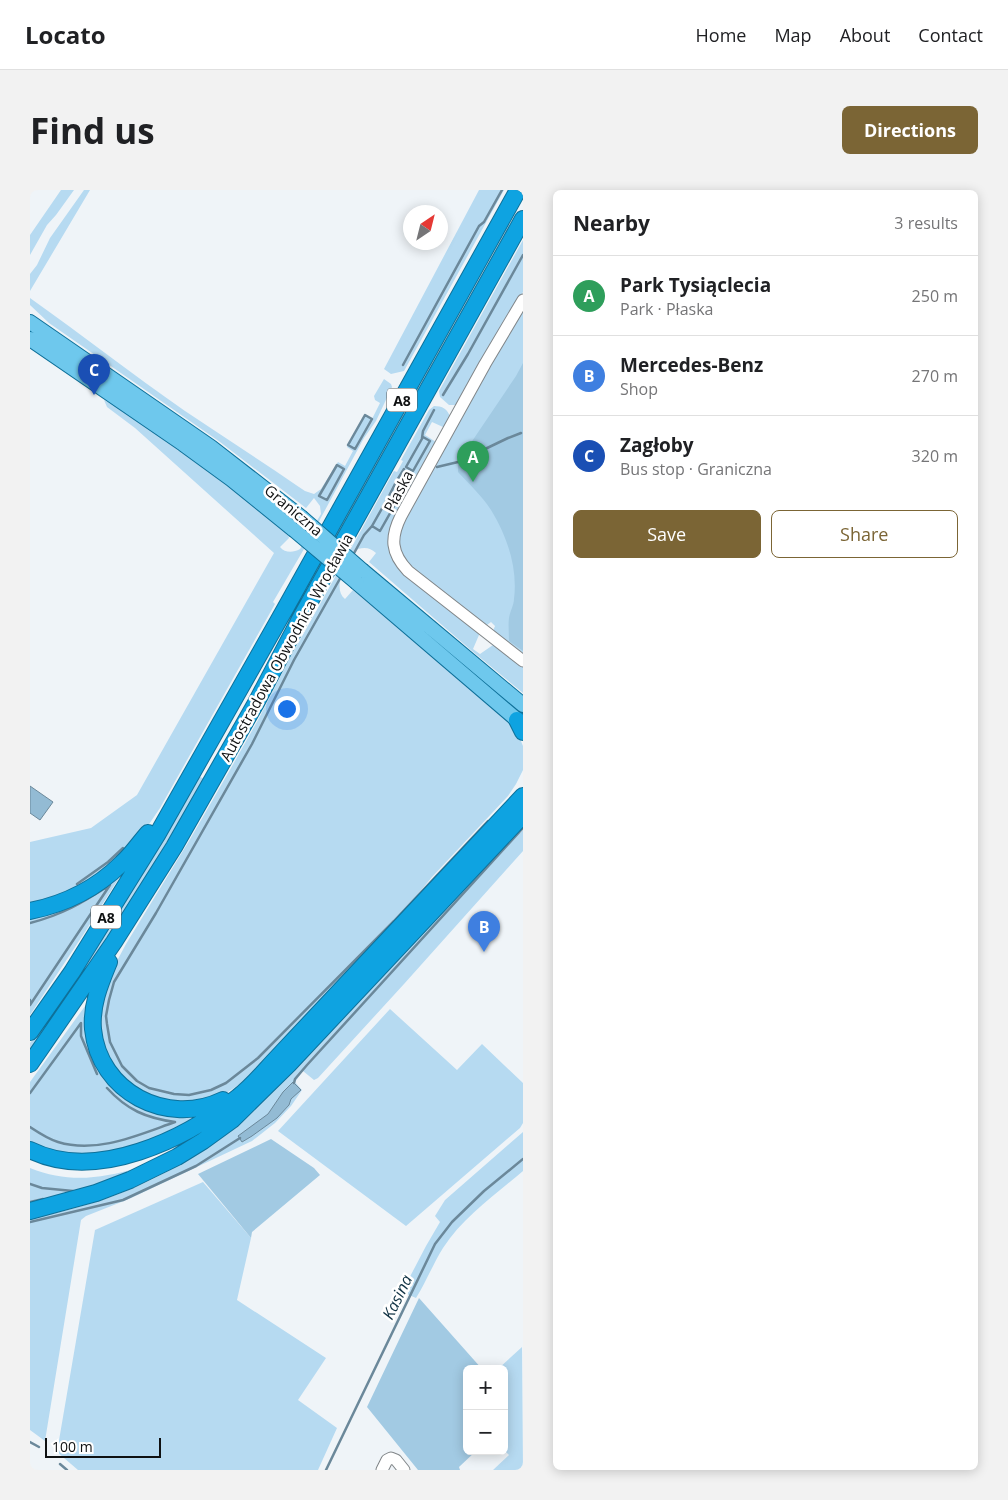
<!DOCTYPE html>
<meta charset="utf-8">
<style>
body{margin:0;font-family:"Open Sans",sans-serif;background:#f2f2f2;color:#202124}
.controls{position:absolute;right:15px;bottom:15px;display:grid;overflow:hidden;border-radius:8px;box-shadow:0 2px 12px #0003}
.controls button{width:45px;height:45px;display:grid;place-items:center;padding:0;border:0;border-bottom:1px solid #e0e0e0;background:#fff;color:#202124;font:25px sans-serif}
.compass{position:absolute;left:373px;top:15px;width:45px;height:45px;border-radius:50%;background:#fff;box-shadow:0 2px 12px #0003;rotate:35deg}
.scale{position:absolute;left:15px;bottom:12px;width:116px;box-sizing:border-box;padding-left:5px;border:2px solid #0f1112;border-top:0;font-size:14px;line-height:18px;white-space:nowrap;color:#0f1112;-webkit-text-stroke:4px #fff;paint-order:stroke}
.you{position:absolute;left:256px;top:518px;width:18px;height:18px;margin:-12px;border:4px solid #fff;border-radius:50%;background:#1a73e8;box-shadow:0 0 0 8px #1a73e833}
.badge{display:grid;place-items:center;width:32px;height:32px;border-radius:50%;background:#7b6535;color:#fff;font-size:16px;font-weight:700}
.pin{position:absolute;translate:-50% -41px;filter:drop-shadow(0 1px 2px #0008)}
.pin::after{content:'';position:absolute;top:26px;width:18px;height:15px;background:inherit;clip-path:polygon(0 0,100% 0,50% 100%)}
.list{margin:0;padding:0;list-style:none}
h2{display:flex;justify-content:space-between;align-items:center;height:65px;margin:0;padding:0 20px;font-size:21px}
h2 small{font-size:16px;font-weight:400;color:#757577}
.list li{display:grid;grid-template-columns:32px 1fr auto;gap:15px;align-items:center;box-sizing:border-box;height:80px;padding:0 20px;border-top:1px solid #e0e0e0}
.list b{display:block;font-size:19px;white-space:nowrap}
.list p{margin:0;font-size:16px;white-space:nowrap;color:#757577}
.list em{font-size:16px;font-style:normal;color:#757577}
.actions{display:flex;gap:10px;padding:15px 20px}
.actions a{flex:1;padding:11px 0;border:1px solid #7b6535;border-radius:8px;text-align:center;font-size:18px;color:#7b6535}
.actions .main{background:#7b6535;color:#fff}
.map{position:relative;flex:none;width:493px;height:1280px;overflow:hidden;border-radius:8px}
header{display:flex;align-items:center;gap:30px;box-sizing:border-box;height:70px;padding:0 25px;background:#fff;border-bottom:1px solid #e0e0e0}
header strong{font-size:24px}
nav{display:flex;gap:28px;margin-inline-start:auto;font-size:18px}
.intro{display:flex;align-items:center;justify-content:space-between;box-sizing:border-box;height:120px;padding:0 30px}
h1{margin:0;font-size:35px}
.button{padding:12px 22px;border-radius:8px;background:#7b6535;color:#fff;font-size:18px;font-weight:700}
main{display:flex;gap:30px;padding:0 30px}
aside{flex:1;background:#fff;border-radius:8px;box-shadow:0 2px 12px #0003}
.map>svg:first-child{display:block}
</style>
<header>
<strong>Locato</strong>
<nav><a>Home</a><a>Map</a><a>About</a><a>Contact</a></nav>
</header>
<div class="intro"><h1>Find us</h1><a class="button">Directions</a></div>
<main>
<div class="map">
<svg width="493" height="1280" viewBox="0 0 493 1280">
<rect width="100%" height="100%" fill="#eff4f8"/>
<path fill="#b6daf1" d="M 31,0 L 44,0 L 26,25 L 17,35 L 0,65 L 0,45 Z
M 54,0 L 60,0 L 0,101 L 0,84 L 7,75 L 20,48 Z
M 449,0 L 474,0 L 374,181 L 361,184 L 354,179 Z
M 493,50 L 493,102 L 427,215 L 419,215 L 410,207 L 409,201 Z
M 0,108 C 52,145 102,184 155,221 C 192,246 230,270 266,295 L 275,301 L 284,304 L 291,299 L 308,272 L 315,276 L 323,261 L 317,257 L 318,255 L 335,225 L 342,229 L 350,213 L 345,210 L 344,206 L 354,189 L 361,194 L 362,197 L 346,231 L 334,248 L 274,359 L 243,412 L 245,414 L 130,618 L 109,649 L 59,693 L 0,716 L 0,652 L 61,638 L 107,605 L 244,363 L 105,238 L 77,217 L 74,210 L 82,214 C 142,255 202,297 258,344 L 259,348 L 250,357 C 255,363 263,363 270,359 L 291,324 L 290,316 L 284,308 L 276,318 L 190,252 L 19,133 L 0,115 Z
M 493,118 L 493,463 L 463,441 L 465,436 L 461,432 L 457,435 L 430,416 L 380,376 L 372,366 L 368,352 L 371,336 L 460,173 Z
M 404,216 C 412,216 418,219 420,227 L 416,236 L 413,237 L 402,232 L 395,245 L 406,252 L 379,300 L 369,297 L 365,305 L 373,312 L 360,361 L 449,442 L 449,445 L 443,459 L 450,464 L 463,455 L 466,455 L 493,476 L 493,503 L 442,461 L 339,372 L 346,363 C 340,358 336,357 328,359 C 320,371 300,396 315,409 L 323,400 L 473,526 L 488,544 L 493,556 L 493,580 L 486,594 L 478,606 L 402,687 L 354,745 L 216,890 L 189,908 L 150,915 L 110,903 L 79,873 L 68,835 L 80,784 L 96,754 L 159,651 L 201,578 L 228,530 L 260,468 L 364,281 L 367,282 L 373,271 L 371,270 L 399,220 Z
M 169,586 L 174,589 L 103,709 L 0,865 L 0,853 L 20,825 Z
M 486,640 L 490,643 L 493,640 L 493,661 L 374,794 L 288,888 L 284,890 L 273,881 L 265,892 L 272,900 L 261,916 L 245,933 L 222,951 L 99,1009 L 56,1026 L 51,1030 L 15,1251 L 0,1240 L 0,1029 C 20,1024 40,1020 59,1014 C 128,994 189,954 240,905 Z
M 94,680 L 55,742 L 0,825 L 0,726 Z
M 58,812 L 82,893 L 174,924 L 100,959 L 46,968 L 0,953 L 0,892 Z
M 360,819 L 427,880 L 452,854 L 493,893 L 493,933 L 490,938 L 376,1036 L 248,941 Z
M 493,942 L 493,981 C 466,1004 433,1027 413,1058 C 403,1074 396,1092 386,1108 L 372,1102 L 396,1056 L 410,1032 L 405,1026 L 415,1010 Z
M 0,978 C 38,993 69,989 108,978 L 89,991 L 0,1016 Z
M 173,992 L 221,1048 L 207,1110 L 296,1168 L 268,1210 L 307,1238 L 288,1280 L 48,1280 L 27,1262 L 65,1040 Z
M 492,1157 L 493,1280 L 463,1280 L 479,1265 L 474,1260 L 474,1179 L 468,1179 Z"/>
<path fill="#a2cae3" d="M 493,173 L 493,461 L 479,451 C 479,443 478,435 479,428 C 480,421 484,415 484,409 C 488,378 477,346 461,320 C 452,306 439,294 428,282 L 428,272 L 486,186 Z
M 241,949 L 284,978 L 290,985 L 222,1042 L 221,1048 L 168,984 Z
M 389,1108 L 452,1179 L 437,1179 L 437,1261 L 446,1261 L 429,1277 L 430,1280 L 388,1280 L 337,1217 Z"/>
<path fill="#93bbd4" stroke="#6b889a" d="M 0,596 L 23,612 L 10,630 L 0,623 Z
M 263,892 L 271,900 L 261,909 L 259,915 L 247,928 L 222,946 L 212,952 L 208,946 L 238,924 L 253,902 Z"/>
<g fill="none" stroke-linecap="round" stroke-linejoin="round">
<path stroke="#6b889a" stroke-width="2.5" d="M 373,175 L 449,36 L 454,32 L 472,0
M 413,205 L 438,164 L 493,65
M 335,225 L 342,229 L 325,259 L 318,255 Z
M 393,247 L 400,251 L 383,281 L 376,277 Z
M 392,248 L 393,241 L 404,220
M 307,275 L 314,279 L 297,310 L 289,306 Z
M 407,277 L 428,272 L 478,248 L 491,243
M 374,279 L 366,292 L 382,286
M 359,306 L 367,311 L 350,341 L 342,336 L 359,306 L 366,292
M 323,365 L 334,345 L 342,336
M 312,385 L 264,470 L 222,554 L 126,723 L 84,792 L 79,810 L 76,826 L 77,834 L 80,852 L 92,876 L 107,891 L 119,898 L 144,904 L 159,905 L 181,900 L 196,893 L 228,868 L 364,731 L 458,631
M 47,694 L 78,672 L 93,658
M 0,733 C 32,725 52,713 80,695 L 0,815 L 0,810
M 264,893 L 265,889 L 277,875 L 493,638
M 0,903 L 51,833 L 51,846 L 67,884
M 0,937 C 9,943 18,949 28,952 C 67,964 108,945 145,932 C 116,928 97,920 77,898
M 0,994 L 12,998 L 43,1001
M 0,1012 L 13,1009
M 0,1032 L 93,1010 L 166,976 L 210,948
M 0,1252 L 9,1257
M 30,1274 L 37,1280
M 296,1280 L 405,1054 L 422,1032 L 454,1001 L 493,969"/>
<defs>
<path id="minor" d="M 493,110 L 455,174 L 371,326 C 360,348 361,363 378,381 L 493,471
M 352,1280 L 357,1270 L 361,1268 L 366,1270 L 374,1280"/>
<path id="major" d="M 0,132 L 181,257 L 271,327
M 0,149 L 153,254 L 201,289 L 264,340
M 333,381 L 493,515
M 327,393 L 493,535"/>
<path id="highway" d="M 487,530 L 493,542
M 0,721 C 35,714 67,698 92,673 C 102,664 109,653 118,643
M 79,772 C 70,794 61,815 63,839 C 69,902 137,937 193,910
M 0,842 L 42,782 L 127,645 L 255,419 L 488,0
M 0,874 L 84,752 L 144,657 L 226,513 L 269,431 L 493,29
M 0,960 C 66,993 156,949 208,907 C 221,897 232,884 243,872 L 493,606
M 0,1021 L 66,1003 L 100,990 L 147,967 L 173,951 L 202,930 L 259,874 L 493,625"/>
</defs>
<use href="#minor" stroke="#818689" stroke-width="13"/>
<use href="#major" stroke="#0e7099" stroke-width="16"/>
<use href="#highway" stroke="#0e7099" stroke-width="18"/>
<use href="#minor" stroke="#fff" stroke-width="11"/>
<use href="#major" stroke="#6ec8ed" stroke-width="14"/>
<use href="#highway" stroke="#0ea3e1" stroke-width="16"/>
<defs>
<path id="major-bridge" d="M 271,327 L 333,381
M 264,340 L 327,393"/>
</defs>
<use href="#major-bridge" stroke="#0e7099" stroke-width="16" stroke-linecap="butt"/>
<use href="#major-bridge" stroke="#6ec8ed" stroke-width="14"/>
</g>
<g text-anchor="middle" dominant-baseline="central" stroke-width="5" stroke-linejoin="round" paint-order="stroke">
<g fill="#fff" stroke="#575859" stroke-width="1">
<rect x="357" y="198.5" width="30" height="23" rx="4"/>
<rect x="61" y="715.5" width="30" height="23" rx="4"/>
</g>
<g font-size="14" font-weight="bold" fill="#0f1112">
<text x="372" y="210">A8</text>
<text x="76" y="727">A8</text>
</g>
<g font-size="15" fill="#0f1112" stroke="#fff">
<text transform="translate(368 301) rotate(-62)">Płaska</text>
<text transform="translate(264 320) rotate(40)">Graniczna</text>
<text transform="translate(256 457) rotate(-61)">Autostradowa Obwodnica Wrocławia</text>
</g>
<g font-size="16" font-style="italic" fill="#0f3143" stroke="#fff">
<text transform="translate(367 1107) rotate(-64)">Kasina</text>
</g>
</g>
</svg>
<div class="controls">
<button>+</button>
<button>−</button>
</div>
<svg class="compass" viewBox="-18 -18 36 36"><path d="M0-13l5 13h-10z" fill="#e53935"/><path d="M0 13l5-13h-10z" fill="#757577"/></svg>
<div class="scale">100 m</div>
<div class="you"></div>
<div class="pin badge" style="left:443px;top:292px;background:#2e9e5b">A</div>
<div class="pin badge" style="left:454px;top:762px;background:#3f7fe0">B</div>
<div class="pin badge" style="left:64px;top:205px;background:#1a4fb4">C</div>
</div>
<aside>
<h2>Nearby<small>3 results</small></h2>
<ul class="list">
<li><span class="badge" style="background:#2e9e5b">A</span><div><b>Park Tysiąclecia</b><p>Park · Płaska</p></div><em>250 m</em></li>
<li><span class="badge" style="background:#3f7fe0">B</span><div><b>Mercedes-Benz</b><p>Shop</p></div><em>270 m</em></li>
<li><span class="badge" style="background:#1a4fb4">C</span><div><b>Zagłoby</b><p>Bus stop · Graniczna</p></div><em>320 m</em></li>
</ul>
<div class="actions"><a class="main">Save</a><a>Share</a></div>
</aside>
</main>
